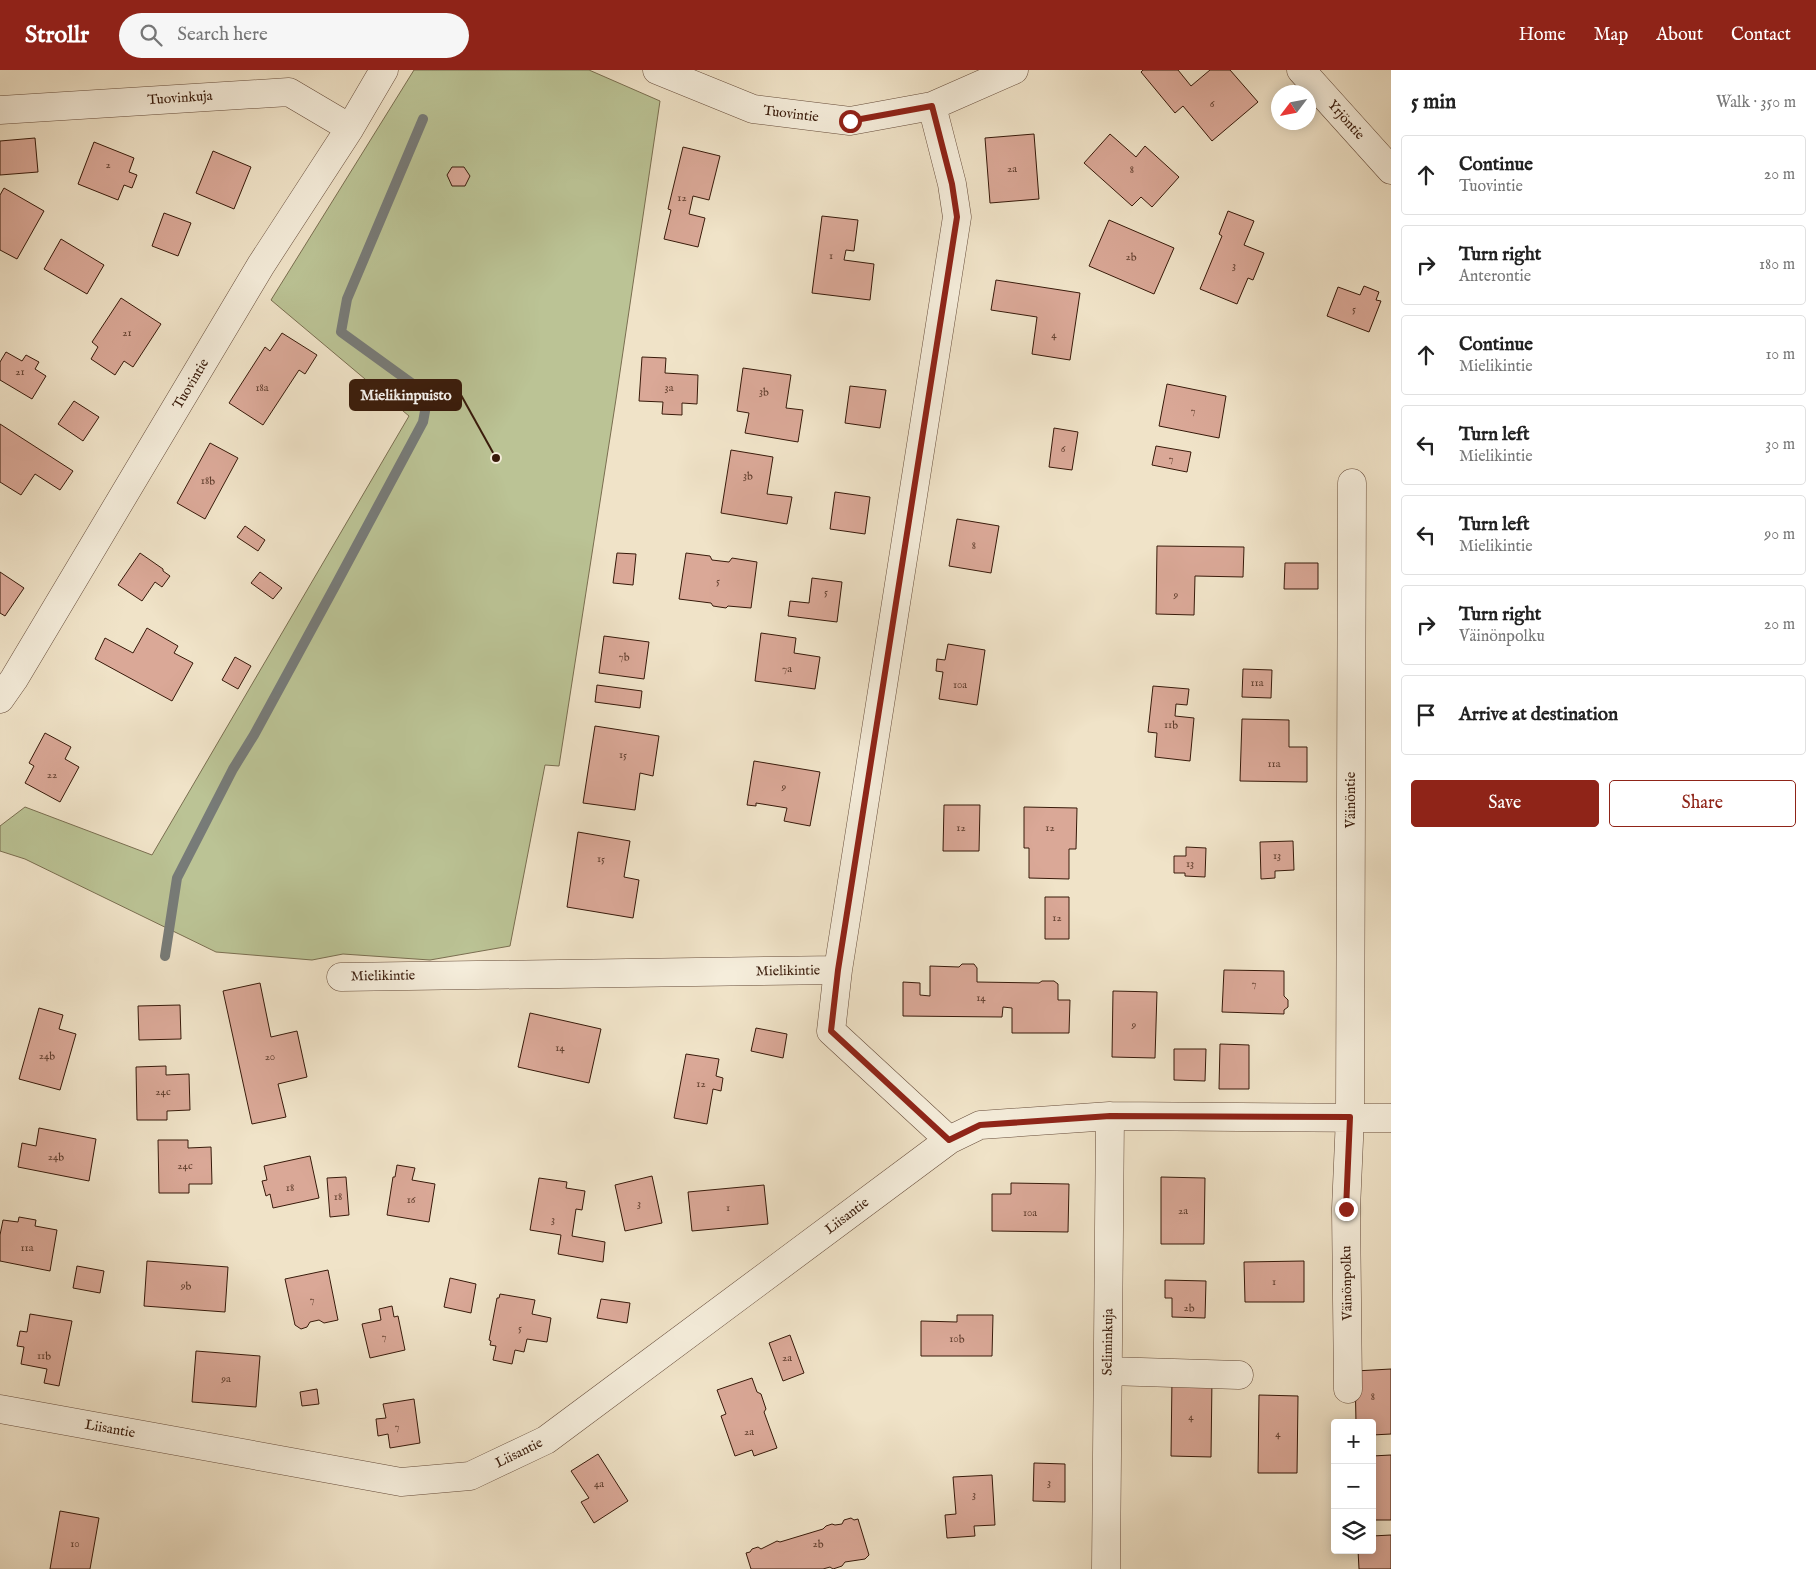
<!DOCTYPE html>
<meta charset="utf-8">
<style>
body{margin:0;font-family:"IM FELL English",serif;background:#f6f6f6;color:#222}
.controls{position:absolute;right:15px;bottom:15px;display:grid;overflow:hidden;border-radius:5px;box-shadow:0 2px 12px #0003}
.controls button{width:45px;height:45px;display:grid;place-items:center;padding:0;border:0;border-bottom:1px solid #e0e0e0;background:#fff;color:#222;font:25px sans-serif}
.compass{position:absolute;left:1271px;top:15px;width:45px;height:45px;border-radius:50%;background:#fff;box-shadow:0 2px 12px #0003;rotate:238deg}
.stop{position:absolute;width:15px;height:15px;margin:-11px;border:4px solid #8f2418;border-radius:50%;background:#fff}
.stop.end{background:#8f2418;border-color:#fff;box-shadow:0 1px 5px #0008}
.list{margin:0;padding:0;list-style:none}
h2{display:flex;justify-content:space-between;align-items:center;height:65px;margin:0;padding:0 20px;font-size:21px}
h2 small{font-size:16px;font-weight:400;color:#767676}
.list li{display:grid;grid-template-columns:32px 1fr auto;gap:15px;align-items:center;box-sizing:border-box;height:80px;margin:0 10px 10px;padding:0 10px;border:1px solid #e0e0e0;border-radius:5px}
.list b{display:block;font-size:19px;white-space:nowrap}
.list p{margin:0;font-size:16px;white-space:nowrap;color:#767676}
.list em{font-size:16px;font-style:normal;color:#767676}
.actions{display:flex;gap:10px;padding:15px 20px}
.actions a{flex:1;padding:11px 0;border:1px solid #8f2418;border-radius:5px;text-align:center;font-size:18px;color:#8f2418}
.actions .main{background:#8f2418;color:#fff}
.icon{flex:none;width:28px;height:28px;fill:none;stroke:currentColor;stroke-width:2;stroke-linecap:round;stroke-linejoin:round}
.map{position:relative;flex:none;width:1391px;height:1499px;overflow:hidden}
header{display:flex;align-items:center;gap:30px;box-sizing:border-box;height:70px;padding:0 25px;background:#8f2418;color:#fff}
header strong{font-size:24px}
nav{display:flex;gap:28px;margin-inline-start:auto;font-size:18px}
.search{width:350px;height:45px;background:#f6f6f6;display:flex;align-items:center;gap:12px;box-sizing:border-box;padding:0 18px;border-radius:28px;color:#767676;font-size:19px}
main{display:flex}
aside{flex:1;background:#fff}
.map>svg:first-child{display:block}
</style>
<header>
<strong>Strollr</strong>
<div class="search"><svg class="icon" aria-label="search" viewBox="0 0 24 24"><circle cx="10" cy="10" r="6"/><path d="M15 15l6 6"/></svg>Search here</div>
<nav><a>Home</a><a>Map</a><a>About</a><a>Contact</a></nav>
</header>
<main>
<div class="map">
<svg width="1391" height="1499" viewBox="0 0 1391 1499">
<rect width="100%" height="100%" fill="#f0e3c8"/>
<filter id="stains"><feTurbulence type="fractalNoise" baseFrequency=".004" numOctaves="4"/><feColorMatrix values="0 0 0 0 .2 0 0 0 0 .09 0 0 0 0 .02 0 0 0 .5 -.17"/></filter>
<radialGradient id="worn" r=".72"><stop offset=".6" stop-color="#630" stop-opacity="0"/><stop offset="1" stop-color="#630" stop-opacity=".3"/></radialGradient>
<path fill="#bbc395" stroke="#7a6e50" d="M 414,0 L 589,0 L 660,31 L 616,329 L 559,696 L 545,695 L 510,876 L 430,890 L 343,884 L 312,890 L 216,882 L 25,789 L 0,781 L 0,756 L 25,737 L 152,785 L 409,346 L 271,230 Z"/>
<g fill="none" stroke-linecap="round" stroke-linejoin="round">
<path stroke="#777b78" stroke-width="10" d="M 165,886 L 177,808 L 233,699 L 254,665 L 334,518 L 423,352 L 428,325 L 341,262 L 347,229 L 423,49"/>
</g>
<path fill="#daa897" stroke="#381a0a" d="M 1143,0 L 1178,0 L 1191,16 L 1210,0 L 1230,0 L 1258,32 L 1212,71 L 1183,36 L 1175,43 L 1141,2 Z
M 1034,64 L 1039,129 L 990,133 L 985,68 Z
M 1110,64 L 1136,87 L 1145,76 L 1179,107 L 1152,137 L 1141,127 L 1132,136 L 1084,93 Z
M 35,68 L 38,102 L 0,105 L 0,71 Z
M 94,72 L 134,88 L 129,102 L 137,105 L 132,118 L 124,115 L 118,130 L 78,114 Z
M 683,77 L 720,86 L 709,130 L 693,126 L 689,144 L 705,148 L 698,177 L 664,169 L 671,140 L 668,139 Z
M 213,81 L 251,97 L 234,139 L 196,123 Z
M 452,97 L 464,97 L 470,106 L 465,116 L 452,116 L 447,105 Z
M 4,118 L 44,141 L 17,189 L 0,180 L 0,125 Z
M 1228,141 L 1254,151 L 1244,175 L 1264,183 L 1253,210 L 1248,208 L 1237,234 L 1200,219 L 1222,166 L 1219,164 Z
M 164,143 L 191,153 L 178,186 L 152,176 Z
M 822,146 L 858,150 L 854,181 L 846,180 L 844,190 L 874,194 L 870,230 L 812,223 Z
M 1109,150 L 1174,178 L 1154,224 L 1089,196 Z
M 61,169 L 104,195 L 87,224 L 44,199 Z
M 996,210 L 1080,223 L 1070,290 L 1032,284 L 1037,247 L 991,240 Z
M 1364,216 L 1379,222 L 1376,230 L 1381,231 L 1369,262 L 1327,246 L 1338,217 L 1360,225 Z
M 121,228 L 161,254 L 133,297 L 124,291 L 115,305 L 91,289 L 98,277 L 92,272 Z
M 282,263 L 317,285 L 305,304 L 299,300 L 263,355 L 229,333 L 265,277 L 270,281 Z
M 6,282 L 22,291 L 26,285 L 39,292 L 35,299 L 46,306 L 32,329 L 0,310 L 0,292 Z
M 642,287 L 666,288 L 665,303 L 698,305 L 697,334 L 682,333 L 682,345 L 662,344 L 663,332 L 639,331 Z
M 743,298 L 791,305 L 786,338 L 803,340 L 798,372 L 745,363 L 749,343 L 737,341 Z
M 1167,314 L 1226,326 L 1219,368 L 1159,356 Z
M 850,316 L 886,320 L 880,358 L 845,353 Z
M 74,331 L 99,347 L 83,371 L 58,354 Z
M 0,354 L 73,401 L 60,420 L 35,404 L 21,425 L 0,412 Z
M 1054,358 L 1078,362 L 1072,400 L 1049,397 Z
M 210,373 L 238,388 L 205,449 L 177,433 Z
M 1156,376 L 1191,382 L 1187,402 L 1152,395 Z
M 731,380 L 773,387 L 767,424 L 792,427 L 787,454 L 721,443 Z
M 835,422 L 870,427 L 865,464 L 830,459 Z
M 957,449 L 999,456 L 991,503 L 949,496 Z
M 245,456 L 265,470 L 258,481 L 237,467 Z
M 1157,476 L 1244,477 L 1243,507 L 1195,506 L 1194,545 L 1156,544 Z
M 140,483 L 163,499 L 163,501 L 170,506 L 162,517 L 155,512 L 142,531 L 118,515 Z
M 617,483 L 636,484 L 633,515 L 613,513 Z
M 686,483 L 710,486 L 712,490 L 729,492 L 732,488 L 757,492 L 751,538 L 728,536 L 726,538 L 713,536 L 711,533 L 679,529 Z
M 1285,493 L 1318,493 L 1318,519 L 1284,519 Z
M 0,502 L 24,518 L 5,546 L 0,543 Z
M 260,502 L 282,518 L 273,529 L 251,513 Z
M 812,508 L 842,512 L 837,552 L 788,546 L 790,531 L 809,533 Z
M 147,558 L 178,576 L 174,583 L 193,593 L 172,631 L 95,589 L 105,568 L 133,583 Z
M 761,563 L 796,568 L 794,583 L 820,587 L 815,619 L 755,611 Z
M 604,566 L 649,572 L 644,609 L 599,603 Z
M 948,574 L 985,580 L 977,635 L 939,629 L 943,602 L 936,601 L 937,589 L 945,590 Z
M 235,587 L 251,596 L 238,619 L 222,610 Z
M 1243,599 L 1272,600 L 1271,628 L 1242,627 Z
M 597,615 L 642,621 L 640,638 L 595,632 Z
M 1153,616 L 1189,619 L 1187,635 L 1176,634 L 1175,646 L 1194,648 L 1190,691 L 1155,687 L 1157,663 L 1148,662 Z
M 1242,649 L 1289,650 L 1289,677 L 1307,677 L 1307,712 L 1240,711 Z
M 595,656 L 659,666 L 653,706 L 640,703 L 635,740 L 583,733 Z
M 45,663 L 71,677 L 65,689 L 79,697 L 60,732 L 25,713 L 34,696 L 29,693 Z
M 754,691 L 820,702 L 810,756 L 784,751 L 787,738 L 756,733 L 756,736 L 747,735 Z
M 944,735 L 980,735 L 979,781 L 943,781 Z
M 1024,737 L 1077,738 L 1076,779 L 1069,779 L 1069,809 L 1029,808 L 1029,778 L 1024,778 Z
M 578,762 L 630,771 L 624,807 L 639,810 L 633,848 L 567,837 Z
M 1293,771 L 1294,800 L 1275,801 L 1275,808 L 1261,809 L 1260,772 Z
M 1186,777 L 1206,778 L 1205,807 L 1185,806 L 1185,803 L 1174,803 L 1174,786 L 1186,786 Z
M 1045,827 L 1069,827 L 1069,869 L 1045,869 Z
M 962,894 L 974,894 L 977,898 L 977,912 L 1039,913 L 1042,911 L 1054,911 L 1058,914 L 1058,930 L 1070,930 L 1069,963 L 1012,963 L 1012,938 L 1003,937 L 1002,947 L 903,946 L 903,912 L 920,913 L 920,925 L 930,926 L 930,896 L 959,897 Z
M 1224,900 L 1284,901 L 1284,926 L 1288,930 L 1288,937 L 1284,940 L 1284,944 L 1222,942 Z
M 260,913 L 271,967 L 297,961 L 307,1007 L 278,1014 L 286,1047 L 252,1054 L 223,921 Z
M 1113,921 L 1157,922 L 1155,988 L 1112,987 Z
M 180,935 L 181,969 L 139,970 L 138,936 Z
M 39,938 L 63,945 L 59,959 L 76,964 L 60,1020 L 19,1009 Z
M 530,943 L 601,959 L 589,1013 L 518,997 Z
M 756,958 L 787,964 L 783,988 L 751,981 Z
M 1220,974 L 1249,975 L 1249,1019 L 1219,1019 Z
M 1174,979 L 1206,979 L 1205,1011 L 1174,1010 Z
M 686,984 L 719,989 L 716,1006 L 723,1008 L 721,1021 L 713,1019 L 707,1054 L 674,1048 Z
M 166,996 L 166,1005 L 189,1004 L 190,1040 L 167,1041 L 167,1050 L 137,1050 L 136,997 Z
M 39,1058 L 96,1069 L 89,1111 L 18,1097 L 22,1073 L 36,1076 Z
M 158,1070 L 188,1070 L 188,1078 L 211,1077 L 212,1114 L 189,1114 L 189,1123 L 159,1123 Z
M 310,1086 L 319,1128 L 273,1138 L 270,1124 L 266,1126 L 262,1111 L 267,1110 L 264,1096 Z
M 397,1095 L 415,1098 L 412,1110 L 435,1114 L 429,1152 L 387,1145 L 393,1107 L 395,1107 Z
M 652,1106 L 662,1153 L 625,1161 L 615,1115 Z
M 346,1107 L 349,1145 L 330,1147 L 327,1108 Z
M 1161,1107 L 1205,1108 L 1204,1174 L 1161,1174 Z
M 539,1108 L 567,1112 L 566,1118 L 585,1121 L 582,1140 L 576,1139 L 572,1166 L 605,1172 L 603,1192 L 558,1184 L 561,1165 L 530,1160 Z
M 1011,1113 L 1069,1114 L 1068,1162 L 992,1161 L 992,1124 L 1011,1124 Z
M 764,1115 L 768,1154 L 692,1161 L 688,1122 Z
M 19,1147 L 36,1150 L 35,1156 L 57,1160 L 50,1201 L 0,1191 L 0,1165 L 3,1150 L 18,1152 Z
M 147,1191 L 228,1197 L 225,1242 L 144,1236 Z
M 1304,1191 L 1304,1232 L 1245,1232 L 1244,1192 Z
M 77,1196 L 104,1201 L 100,1223 L 73,1218 Z
M 328,1200 L 338,1250 L 324,1253 L 319,1250 L 310,1252 L 307,1257 L 301,1259 L 295,1255 L 285,1209 Z
M 450,1208 L 476,1214 L 471,1243 L 444,1237 Z
M 1165,1210 L 1206,1211 L 1205,1248 L 1172,1247 L 1172,1228 L 1165,1228 Z
M 500,1224 L 535,1230 L 532,1244 L 551,1248 L 547,1272 L 527,1269 L 524,1282 L 515,1280 L 512,1294 L 493,1290 L 496,1276 L 490,1275 L 491,1271 L 489,1270 L 497,1228 L 499,1228 Z
M 601,1229 L 630,1233 L 627,1253 L 597,1248 Z
M 392,1236 L 394,1247 L 398,1246 L 405,1280 L 370,1288 L 362,1254 L 381,1250 L 379,1239 Z
M 30,1244 L 72,1251 L 59,1316 L 44,1313 L 47,1299 L 21,1294 L 24,1277 L 17,1276 L 20,1261 L 27,1262 Z
M 957,1245 L 993,1245 L 992,1286 L 921,1286 L 921,1251 L 957,1252 Z
M 790,1265 L 804,1303 L 783,1311 L 769,1273 Z
M 196,1281 L 260,1286 L 256,1337 L 192,1332 Z
M 1391,1299 L 1391,1364 L 1372,1365 L 1372,1353 L 1356,1353 L 1355,1301 Z
M 752,1308 L 757,1322 L 761,1324 L 766,1339 L 764,1342 L 777,1378 L 754,1386 L 752,1380 L 735,1386 L 721,1346 L 726,1344 L 717,1320 Z
M 1172,1308 L 1212,1308 L 1211,1387 L 1171,1386 Z
M 317,1319 L 319,1334 L 302,1336 L 300,1322 Z
M 1259,1325 L 1298,1326 L 1297,1403 L 1258,1403 Z
M 414,1329 L 420,1373 L 390,1378 L 388,1364 L 378,1366 L 376,1349 L 386,1348 L 383,1334 Z
M 598,1384 L 628,1431 L 594,1453 L 581,1432 L 589,1428 L 571,1401 Z
M 1391,1385 L 1391,1450 L 1372,1450 L 1372,1386 Z
M 1034,1393 L 1065,1394 L 1065,1432 L 1033,1431 Z
M 992,1405 L 995,1455 L 974,1456 L 975,1466 L 947,1468 L 945,1445 L 956,1444 L 953,1407 Z
M 60,1441 L 99,1448 L 90,1499 L 50,1499 Z
M 851,1448 L 854,1450 L 858,1449 L 869,1485 L 865,1489 L 845,1492 L 842,1496 L 833,1499 L 830,1497 L 823,1499 L 751,1499 L 746,1483 L 750,1482 L 752,1479 L 758,1477 L 761,1479 L 777,1471 L 780,1472 L 823,1459 L 826,1456 L 832,1454 L 835,1455 L 842,1454 L 844,1450 Z
M 1391,1465 L 1391,1499 L 1359,1499 L 1358,1480 L 1372,1480 L 1372,1466 Z"/>
<g fill="none" stroke-linecap="round" stroke-linejoin="round">
<defs>
<path id="minor" d="M 657,0 L 753,39 L 850,51 L 932,36 L 1014,0
M 1301,0 L 1391,100
M 0,40 L 289,22 L 350,58
M 0,629 L 14,609 L 261,195 L 350,58 L 384,0
M 838,900 L 957,147 L 952,114 L 932,36
M 341,907 L 838,900 L 831,961 L 949,1070 L 980,1055 L 1110,1046 L 1391,1048
M 1108,1301 L 1239,1305
M 1348,1319 L 1346,1139 L 1350,1047 L 1352,413
M 0,1339 L 401,1412 L 470,1406 L 546,1370 L 949,1070
M 1106,1499 L 1110,1046"/>
</defs>
<use href="#minor" stroke="#664c3a" stroke-width="29"/>
<use href="#minor" stroke="#f5eddb" stroke-width="28"/>
</g>
<g fill="none" stroke-linecap="round" stroke-linejoin="round">
<path stroke="#8f2418" stroke-width="6" d="M 850,51 L 932,36 L 952,114 L 957,147 L 838,900 L 831,961 L 949,1070 L 980,1055 L 1110,1046 L 1350,1047 L 1346,1139"/>
</g>
<g text-anchor="middle" dominant-baseline="central" stroke-width="5" stroke-linejoin="round" paint-order="stroke">
<g font-size="11" fill="#603e2d">
<text x="1212" y="34">6</text>
<text x="108" y="95">2</text>
<text x="1012" y="99">2a</text>
<text x="1132" y="100">8</text>
<text x="682" y="128">12</text>
<text x="831" y="186">1</text>
<text x="1131" y="187">2b</text>
<text x="1234" y="196">3</text>
<text x="1354" y="239">5</text>
<text x="127" y="263">21</text>
<text x="1054" y="265">4</text>
<text x="20" y="302">21</text>
<text x="262" y="318">18a</text>
<text x="669" y="318">3a</text>
<text x="764" y="322">3b</text>
<text x="1193" y="341">7</text>
<text x="1063" y="379">6</text>
<text x="1171" y="389">7</text>
<text x="748" y="406">3b</text>
<text x="208" y="411">18b</text>
<text x="974" y="476">8</text>
<text x="718" y="511">5</text>
<text x="826" y="522">5</text>
<text x="1176" y="525">9</text>
<text x="624" y="587">7b</text>
<text x="787" y="599">7a</text>
<text x="1257" y="613">11a</text>
<text x="960" y="615">10a</text>
<text x="1171" y="655">11b</text>
<text x="623" y="685">15</text>
<text x="1274" y="694">11a</text>
<text x="52" y="705">22</text>
<text x="784" y="717">9</text>
<text x="961" y="758">12</text>
<text x="1050" y="758">12</text>
<text x="1277" y="786">13</text>
<text x="601" y="789">15</text>
<text x="1190" y="794">13</text>
<text x="1057" y="848">12</text>
<text x="1254" y="914">7</text>
<text x="981" y="928">14</text>
<text x="1134" y="955">9</text>
<text x="560" y="978">14</text>
<text x="47" y="986">24b</text>
<text x="270" y="987">20</text>
<text x="701" y="1014">12</text>
<text x="163" y="1022">24c</text>
<text x="56" y="1087">24b</text>
<text x="185" y="1096">24c</text>
<text x="290" y="1118">18</text>
<text x="338" y="1127">18</text>
<text x="411" y="1130">16</text>
<text x="639" y="1134">3</text>
<text x="728" y="1138">1</text>
<text x="1183" y="1141">2a</text>
<text x="1030" y="1143">10a</text>
<text x="553" y="1150">3</text>
<text x="27" y="1178">11a</text>
<text x="1274" y="1212">1</text>
<text x="186" y="1216">9b</text>
<text x="312" y="1230">7</text>
<text x="1189" y="1238">2b</text>
<text x="520" y="1258">5</text>
<text x="384" y="1267">7</text>
<text x="957" y="1269">10b</text>
<text x="44" y="1286">11b</text>
<text x="787" y="1288">2a</text>
<text x="226" y="1309">9a</text>
<text x="1373" y="1327">8</text>
<text x="1191" y="1347">4</text>
<text x="397" y="1357">7</text>
<text x="749" y="1362">2a</text>
<text x="1278" y="1364">4</text>
<text x="1049" y="1413">3</text>
<text x="599" y="1414">4a</text>
<text x="974" y="1425">3</text>
<text x="75" y="1474">10</text>
<text x="818" y="1474">2b</text>
</g>
<g font-size="14" fill="#381a0a" stroke="#f5eddb">
<text transform="translate(180 28) rotate(-4)">Tuovinkuja</text>
<text transform="translate(791 44) rotate(7)">Tuovintie</text>
<text transform="translate(1346 50) rotate(48)">Yrjöntie</text>
<text transform="translate(191 314) rotate(-59)">Tuovintie</text>
<text transform="translate(1351 730) rotate(-90)">Väinöntie</text>
<text transform="translate(788 901) rotate(-1)">Mielikintie</text>
<text transform="translate(383 906) rotate(-1)">Mielikintie</text>
<text transform="translate(847 1146) rotate(-37)">Liisantie</text>
<text transform="translate(1347 1213) rotate(-91)">Väinönpolku</text>
<text transform="translate(1108 1272) rotate(-89)">Seliminkuja</text>
<text transform="translate(110 1359) rotate(10)">Liisantie</text>
<text transform="translate(519 1383) rotate(-26)">Liisantie</text>
</g>
</g>
<path fill="none" stroke="#381a0a" stroke-width="2" d="M496 388L461 325"/>
<circle fill="#381a0a" stroke="#f5eddb" stroke-width="2" cx="496" cy="388" r="5"/>
<rect fill="#381a0a" stroke="#381a0a" stroke-width="2" x="350" y="310" width="111" height="30" rx="5"/>
<g font-size="15" text-anchor="middle" font-weight="bold" fill="#fff">
<text x="406" y="330">Mielikinpuisto</text>
</g>
<rect width="100%" height="100%" filter="url(#stains)"/>
<rect width="100%" height="100%" fill="url(#worn)"/>
</svg>
<div class="controls">
<button>+</button>
<button>−</button>
<button><svg class="icon" aria-label="layers" viewBox="0 0 24 24"><path d="M12 4l9 5-9 5-9-5zM3 14l9 5 9-5"/></svg></button>
</div>
<svg class="compass" viewBox="-18 -18 36 36"><path d="M0-13l5 13h-10z" fill="#e53935"/><path d="M0 13l5-13h-10z" fill="#767676"/></svg>
<div class="stop" style="left:850px;top:51px"></div>
<div class="stop end" style="left:1346px;top:1139px"></div>
</div>
<aside>
<h2>5 min<small>Walk · 350 m</small></h2>
<ul class="list">
<li><svg class="icon" aria-label="ahead" viewBox="0 0 24 24"><path d="M12 20V5M6 11l6-6 6 6"/></svg><div><b>Continue</b><p>Tuovintie</p></div><em>20 m</em></li>
<li><svg class="icon" aria-label="right" viewBox="0 0 24 24"><path d="M7 20v-9h11M14 6l5 5-5 5"/></svg><div><b>Turn right</b><p>Anterontie</p></div><em>180 m</em></li>
<li><svg class="icon" aria-label="ahead" viewBox="0 0 24 24"><path d="M12 20V5M6 11l6-6 6 6"/></svg><div><b>Continue</b><p>Mielikintie</p></div><em>10 m</em></li>
<li><svg class="icon" aria-label="left" viewBox="0 0 24 24"><path d="M17 20v-9H6M10 6l-5 5 5 5"/></svg><div><b>Turn left</b><p>Mielikintie</p></div><em>30 m</em></li>
<li><svg class="icon" aria-label="left" viewBox="0 0 24 24"><path d="M17 20v-9H6M10 6l-5 5 5 5"/></svg><div><b>Turn left</b><p>Mielikintie</p></div><em>90 m</em></li>
<li><svg class="icon" aria-label="right" viewBox="0 0 24 24"><path d="M7 20v-9h11M14 6l5 5-5 5"/></svg><div><b>Turn right</b><p>Väinönpolku</p></div><em>20 m</em></li>
<li><svg class="icon" aria-label="arrive" viewBox="0 0 24 24"><path d="M6 21V4h12l-3 4 3 4H6"/></svg><div><b>Arrive at destination</b></div></li>
</ul>
<div class="actions"><a class="main">Save</a><a>Share</a></div>
</aside>
</main>
